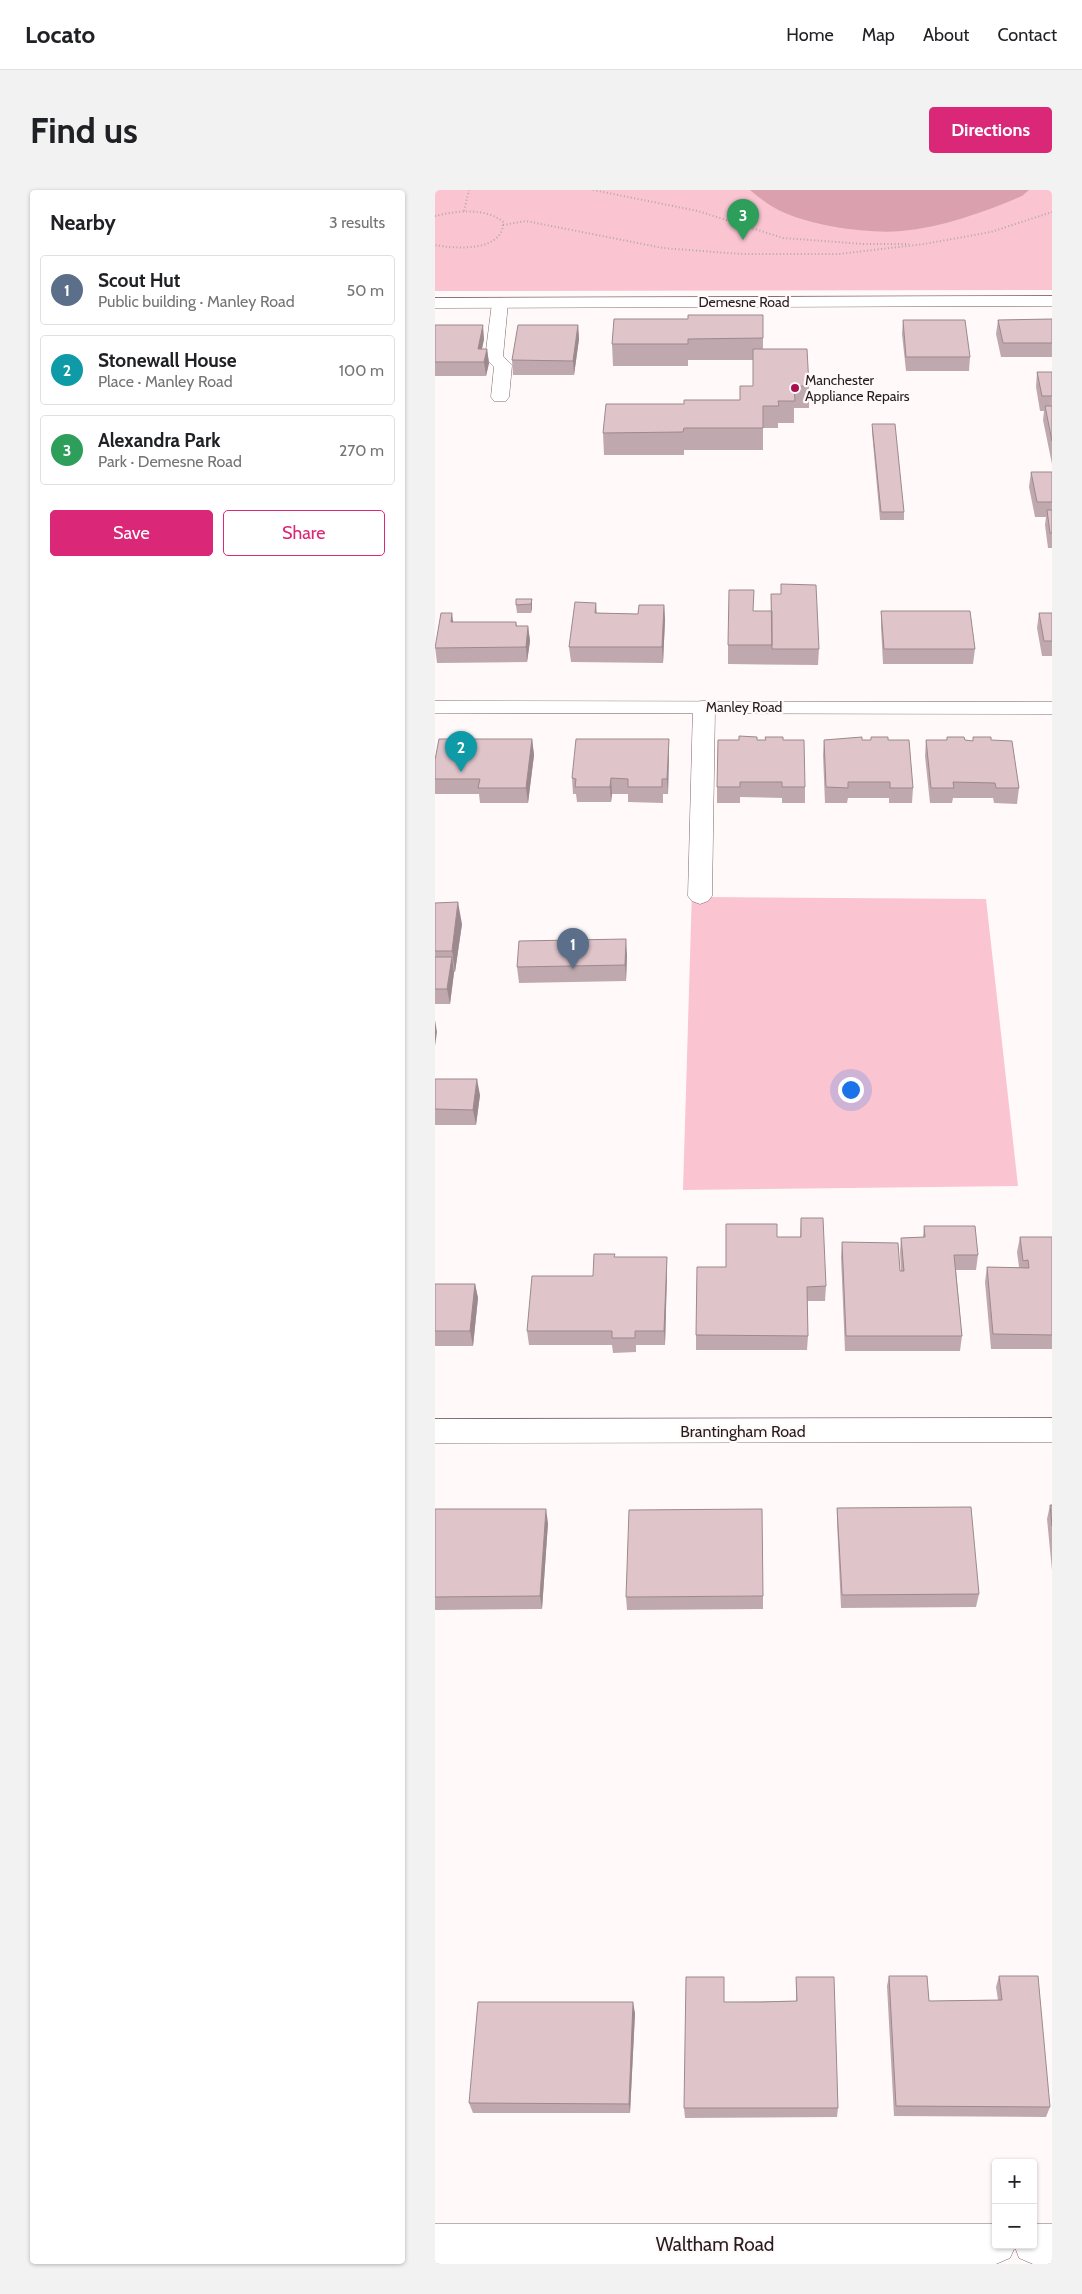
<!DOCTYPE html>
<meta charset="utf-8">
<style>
body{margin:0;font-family:Cabin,sans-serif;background:#f2f2f2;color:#202124}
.controls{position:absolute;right:15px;bottom:15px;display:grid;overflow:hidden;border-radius:5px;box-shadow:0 1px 4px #0004}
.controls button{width:45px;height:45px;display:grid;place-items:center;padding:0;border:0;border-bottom:1px solid #e0e0e0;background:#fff;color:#202124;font:25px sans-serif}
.you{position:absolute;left:415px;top:899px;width:18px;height:18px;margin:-12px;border:4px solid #fff;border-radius:50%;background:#1a73e8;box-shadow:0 0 0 8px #1a73e833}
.badge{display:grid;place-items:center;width:32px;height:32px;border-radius:50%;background:#db2777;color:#fff;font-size:16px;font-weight:700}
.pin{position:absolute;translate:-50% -41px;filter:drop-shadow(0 1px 2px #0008)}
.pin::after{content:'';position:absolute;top:26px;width:18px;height:15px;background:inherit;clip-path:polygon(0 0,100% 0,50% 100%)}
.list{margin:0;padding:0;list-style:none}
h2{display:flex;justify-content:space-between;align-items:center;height:65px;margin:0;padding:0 20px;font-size:21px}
h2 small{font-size:16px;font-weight:400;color:#757577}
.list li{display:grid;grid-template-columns:32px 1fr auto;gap:15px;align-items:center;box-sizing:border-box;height:70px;margin:0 10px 10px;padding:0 10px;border:1px solid #e0e0e0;border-radius:5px}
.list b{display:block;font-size:19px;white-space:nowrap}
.list p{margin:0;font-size:16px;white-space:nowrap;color:#757577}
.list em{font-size:16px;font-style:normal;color:#757577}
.actions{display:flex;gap:10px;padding:15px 20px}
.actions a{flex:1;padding:11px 0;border:1px solid #db2777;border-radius:5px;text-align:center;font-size:18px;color:#db2777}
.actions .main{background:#db2777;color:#fff}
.map{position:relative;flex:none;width:617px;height:2074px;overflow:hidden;border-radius:5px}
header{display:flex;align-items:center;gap:30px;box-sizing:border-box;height:70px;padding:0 25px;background:#fff;border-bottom:1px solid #e0e0e0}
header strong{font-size:24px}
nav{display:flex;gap:28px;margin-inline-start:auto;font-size:18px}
.intro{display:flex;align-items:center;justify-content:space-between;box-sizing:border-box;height:120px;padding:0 30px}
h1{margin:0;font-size:35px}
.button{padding:12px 22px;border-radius:5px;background:#db2777;color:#fff;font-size:18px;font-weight:700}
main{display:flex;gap:30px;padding:0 30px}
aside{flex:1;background:#fff;border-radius:5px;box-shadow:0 1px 4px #0004}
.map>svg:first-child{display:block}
</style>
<header>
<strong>Locato</strong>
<nav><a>Home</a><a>Map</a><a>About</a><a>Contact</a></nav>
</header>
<div class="intro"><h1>Find us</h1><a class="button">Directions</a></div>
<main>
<aside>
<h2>Nearby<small>3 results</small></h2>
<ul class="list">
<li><span class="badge" style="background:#5c6f8a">1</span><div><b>Scout Hut</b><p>Public building · Manley Road</p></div><em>50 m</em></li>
<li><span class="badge" style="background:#0f9aa8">2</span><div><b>Stonewall House</b><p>Place · Manley Road</p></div><em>100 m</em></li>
<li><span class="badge" style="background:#2e9e5b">3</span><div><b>Alexandra Park</b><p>Park · Demesne Road</p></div><em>270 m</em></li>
</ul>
<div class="actions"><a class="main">Save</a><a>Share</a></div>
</aside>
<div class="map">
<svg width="617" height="2074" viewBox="0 0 617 2074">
<rect width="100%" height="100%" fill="#fff9fa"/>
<path fill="#fac4d1" d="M 0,0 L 617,0 L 617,100 L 0,101 Z
M 262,535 L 273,707 L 551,709 L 583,996 L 248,1000 Z"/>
<path fill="#daa0ae" d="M 315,0 L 594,0 L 587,6 C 549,22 508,37 466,41 C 434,44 379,36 350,23 C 337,18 326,9 315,0 Z"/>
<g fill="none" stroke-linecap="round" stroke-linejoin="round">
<defs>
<path id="service" d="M 65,108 L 71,109 L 73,113 L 68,166 L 77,175 L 74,207 L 71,211 L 59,211 L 56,207 L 59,177 L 50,168 L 57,113 L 59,109 Z
M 269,511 L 277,512 L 280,517 L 277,706 L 273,711 L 265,714 L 257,711 L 253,706 L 258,517 L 261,512 Z"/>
<path id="minor" d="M 617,106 L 617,116 L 0,118 L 0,108 Z
M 0,511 L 617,512 L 617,524 L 0,523 Z
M 617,1228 L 617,1252 L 0,1253 L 0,1229 Z
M 0,2034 L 561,2034 L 561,2055 L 598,2055 L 598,2034 L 617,2034 L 617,2074 L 598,2074 L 584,2068 L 580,2057 L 575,2068 L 561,2074 L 0,2074 Z"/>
</defs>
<use href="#service" stroke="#7f676d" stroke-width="1"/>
<use href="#minor" stroke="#7f676d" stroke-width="1"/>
<path stroke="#b0a9aa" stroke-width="2" stroke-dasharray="1 2.5" stroke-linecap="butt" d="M 158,0 L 263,21 L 348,48 L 429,54 L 474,54
M 29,21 L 34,0
M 0,26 C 20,21 51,17 68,32 C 69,62 20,59 0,55
M 68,35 L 91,31 L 228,58 L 306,64 L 404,64 L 489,54 L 556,42 L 617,22"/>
<use href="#service" fill="#fff" fill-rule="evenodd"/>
<use href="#minor" fill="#fff" fill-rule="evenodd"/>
</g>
<path fill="#c0a9ae" d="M 179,129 L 328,148 L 328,159 L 374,196 L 374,218 L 359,218 L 359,233 L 343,233 L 343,238 L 328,238 L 328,260 L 249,260 L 249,265 L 169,265 L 168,243 L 249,214 L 305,210 L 318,196 L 318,170 L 253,170 L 253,176 L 178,176 L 177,154 Z
M 617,129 L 617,167 L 566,167 L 561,144 L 563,130 Z
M 468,130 L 535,167 L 534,181 L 471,181 L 467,144 Z
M 0,135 L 49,149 L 47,159 L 52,159 L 54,173 L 51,186 L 0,186 Z
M 143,135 L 144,149 L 139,185 L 78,185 L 77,170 Z
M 602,182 L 617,182 L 617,274 L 608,230 L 609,221 L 605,221 L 601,197 Z
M 437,234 L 469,322 L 469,330 L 445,330 L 437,242 Z
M 596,282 L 617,282 L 617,358 L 613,358 L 610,335 L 611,327 L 600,327 L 594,297 Z
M 346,394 L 384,459 L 383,475 L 293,474 L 293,455 L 336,421 L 336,404 L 346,404 Z
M 97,409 L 97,418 L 96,423 L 82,423 L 81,415 Z
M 161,413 L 162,423 L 203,424 L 229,415 L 230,430 L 228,473 L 136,472 L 134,457 Z
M 446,421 L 540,459 L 538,474 L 448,474 L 446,437 Z
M 604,423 L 617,423 L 617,466 L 607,466 L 602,438 Z
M 18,432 L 81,432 L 82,436 L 93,436 L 95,451 L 92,472 L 2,473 L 0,456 Z
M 512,547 L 530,550 L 538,551 L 538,547 L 556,550 L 584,598 L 582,614 L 559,613 L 558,608 L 518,608 L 517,613 L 495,613 L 490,566 L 491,550 L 512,550 Z
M 97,549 L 99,565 L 93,613 L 45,613 L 44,604 L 0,604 L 0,570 Z
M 234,549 L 234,564 L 233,604 L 228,604 L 228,613 L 193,612 L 193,604 L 177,604 L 176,612 L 142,612 L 141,604 L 138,604 L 137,588 Z
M 322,550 L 348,550 L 370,597 L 370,613 L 347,613 L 347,608 L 305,607 L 305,613 L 282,613 L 282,597 Z
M 389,550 L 453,550 L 478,598 L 477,613 L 454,613 L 454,608 L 413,608 L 412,613 L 390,613 L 388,565 Z
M 0,713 L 27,734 L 20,782 L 19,782 L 15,814 L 0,814 Z
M 192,765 L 191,791 L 84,793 L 82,777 Z
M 0,889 L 45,905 L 41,935 L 0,935 Z
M 366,1028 L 391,1096 L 390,1111 L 372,1111 L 373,1146 L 372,1160 L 261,1160 L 261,1145 L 291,1077 L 342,1047 L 365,1047 Z
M 489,1036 L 543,1065 L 541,1080 L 521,1080 L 527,1146 L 525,1161 L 410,1161 L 406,1067 L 407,1052 L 465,1081 L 466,1081 L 465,1062 L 466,1048 L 488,1047 Z
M 585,1047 L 617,1047 L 617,1159 L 556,1159 L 550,1092 L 552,1077 L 584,1077 L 582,1062 Z
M 180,1067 L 232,1067 L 232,1082 L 230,1155 L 201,1155 L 201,1162 L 178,1163 L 177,1155 L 94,1155 L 92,1141 Z
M 0,1094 L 40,1094 L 43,1108 L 38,1156 L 0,1156 Z
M 615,1315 L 617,1315 L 617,1380 L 612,1329 Z
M 402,1318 L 544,1404 L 541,1417 L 406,1418 L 402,1332 Z
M 0,1319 L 113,1333 L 107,1419 L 0,1420 Z
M 328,1406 L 328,1419 L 192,1420 L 191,1407 Z
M 454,1786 L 494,1811 L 563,1810 L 561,1797 L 564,1786 L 615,1917 L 611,1927 L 459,1926 L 452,1796 Z
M 361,1787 L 403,1918 L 402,1927 L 250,1928 L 249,1918 L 289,1812 L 361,1811 Z
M 200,1823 L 195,1923 L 38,1923 L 34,1913 Z"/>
<path fill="#9c898d" d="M 48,135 L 49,149 L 44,173 L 43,159 Z
M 143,135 L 144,149 L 139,185 L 138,171 Z
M 52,159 L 54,173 L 51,186 L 49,172 Z
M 97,409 L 97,418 L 96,423 L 96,414 Z
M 229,415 L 230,430 L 228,473 L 227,457 Z
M 17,423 L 19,438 L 16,432 Z
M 93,436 L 95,451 L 92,472 L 91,457 Z
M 97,549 L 99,565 L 93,613 L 91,598 Z
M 234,549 L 234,564 L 233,604 L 232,589 Z
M 176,588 L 177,604 L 176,612 L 175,597 Z
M 23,712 L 27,734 L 20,782 L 17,761 Z
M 191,749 L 192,765 L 191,791 L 190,775 Z
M 17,767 L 19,783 L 15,814 L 12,799 Z
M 0,830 L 2,842 L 0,856 Z
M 42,889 L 45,905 L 41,935 L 38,920 Z
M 232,1067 L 232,1082 L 230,1155 L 229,1141 Z
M 40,1094 L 43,1108 L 38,1156 L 35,1141 Z
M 111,1319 L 113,1333 L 107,1419 L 105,1406 Z
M 198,1812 L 200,1823 L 195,1923 L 194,1914 Z"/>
<path fill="#dfc4ca" stroke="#9c898d" d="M 253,125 L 328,125 L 328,148 L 253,149 L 253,154 L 177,154 L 179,129 L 253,129 Z
M 617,129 L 617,153 L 568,153 L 563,130 Z
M 468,130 L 530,130 L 535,167 L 471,167 Z
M 0,135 L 48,135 L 43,159 L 52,159 L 49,172 L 0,172 Z
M 83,135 L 143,135 L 138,171 L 77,170 Z
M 318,159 L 372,159 L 374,196 L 359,196 L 360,211 L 343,211 L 344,216 L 328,216 L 328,238 L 249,238 L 248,242 L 168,243 L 171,214 L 249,214 L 249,210 L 305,210 L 305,196 L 318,196 Z
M 602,182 L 617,182 L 617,206 L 607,206 Z
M 610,216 L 617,216 L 617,251 Z
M 437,234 L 460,234 L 469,322 L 446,322 Z
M 596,282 L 617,282 L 617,312 L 602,312 Z
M 612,320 L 617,320 L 617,343 L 615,343 Z
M 346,394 L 381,395 L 384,459 L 337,459 L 336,404 L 346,404 Z
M 294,400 L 319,400 L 318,421 L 337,421 L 337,455 L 293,455 Z
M 81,409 L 97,409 L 96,414 L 81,415 Z
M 140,412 L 161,413 L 160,423 L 203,424 L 204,415 L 229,415 L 227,457 L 134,457 Z
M 446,421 L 535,421 L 540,459 L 449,459 Z
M 6,423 L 17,423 L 16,432 L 81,432 L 81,436 L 93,436 L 91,457 L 0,458 Z
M 604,423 L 617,423 L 617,451 L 609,451 Z
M 304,546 L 322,547 L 322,550 L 331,550 L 330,547 L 348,547 L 348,550 L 369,550 L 370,597 L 347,597 L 347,592 L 305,592 L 305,597 L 282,597 L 283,550 L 304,550 Z
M 427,547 L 427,550 L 436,550 L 436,547 L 453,547 L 453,550 L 474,550 L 478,598 L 455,598 L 455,592 L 413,592 L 413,598 L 391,597 L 389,550 Z
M 512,547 L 529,547 L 530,550 L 538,551 L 538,547 L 556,547 L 556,550 L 577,551 L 584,598 L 561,598 L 560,593 L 518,592 L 519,598 L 496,598 L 491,550 L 512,550 Z
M 4,549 L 97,549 L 91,598 L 43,598 L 45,589 L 0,589 L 0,570 Z
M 141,549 L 234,549 L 232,589 L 227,589 L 227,597 L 193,597 L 193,589 L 176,588 L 175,597 L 140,597 L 141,589 L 137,588 Z
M 23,712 L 17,761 L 0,761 L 0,713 Z
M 191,749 L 190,775 L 82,777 L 84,751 Z
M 0,767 L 17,767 L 12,799 L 0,799 Z
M 0,889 L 42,889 L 38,920 L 0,919 Z
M 366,1028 L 388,1028 L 391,1096 L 372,1097 L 373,1146 L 261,1145 L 262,1077 L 291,1077 L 291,1034 L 342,1034 L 342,1047 L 366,1047 Z
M 489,1036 L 540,1036 L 543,1065 L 519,1065 L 527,1146 L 411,1146 L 407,1052 L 463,1053 L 465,1081 L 469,1081 L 466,1048 L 490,1047 Z
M 585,1047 L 617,1047 L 617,1145 L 558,1144 L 552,1077 L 594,1078 L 593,1070 L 588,1071 Z
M 159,1064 L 180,1064 L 179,1067 L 232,1067 L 229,1141 L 200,1141 L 200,1148 L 177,1148 L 177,1141 L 92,1141 L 97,1086 L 158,1086 Z
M 0,1094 L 40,1094 L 35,1141 L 0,1141 Z
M 615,1315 L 617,1315 L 617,1336 Z
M 536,1317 L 544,1404 L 407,1405 L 402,1318 Z
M 0,1319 L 111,1319 L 105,1406 L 0,1407 Z
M 327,1319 L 328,1406 L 191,1407 L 194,1320 Z
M 454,1786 L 492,1786 L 494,1811 L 567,1810 L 564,1786 L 603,1786 L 615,1917 L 461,1916 Z
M 251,1787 L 289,1787 L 289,1812 L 326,1812 L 362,1811 L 361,1787 L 399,1787 L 403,1918 L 249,1918 Z
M 43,1812 L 198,1812 L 194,1914 L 34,1913 Z"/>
<circle fill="#a41252" stroke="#fff9fa" stroke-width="2" cx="360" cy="198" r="5"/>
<g text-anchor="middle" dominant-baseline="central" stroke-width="4.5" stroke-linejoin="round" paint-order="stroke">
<g font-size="14" fill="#251c1e" stroke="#fff9fa">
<text x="309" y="112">Demesne Road</text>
<text x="309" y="517">Manley Road</text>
</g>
<g font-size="14" fill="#251c1e" stroke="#fff9fa" text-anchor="start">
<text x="370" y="190">Manchester<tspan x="370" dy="16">Appliance Repairs</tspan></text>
</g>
<g font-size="16" fill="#251c1e" stroke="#fff9fa">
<text x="308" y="1241">Brantingham Road</text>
</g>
<g font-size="19" fill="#251c1e" stroke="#fff9fa">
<text x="280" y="2054">Waltham Road</text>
</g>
</g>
</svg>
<div class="controls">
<button>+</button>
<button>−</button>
</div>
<div class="you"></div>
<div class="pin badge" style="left:138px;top:779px;background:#5c6f8a">1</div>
<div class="pin badge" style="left:26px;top:582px;background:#0f9aa8">2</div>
<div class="pin badge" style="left:308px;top:50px;background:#2e9e5b">3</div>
</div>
</main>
